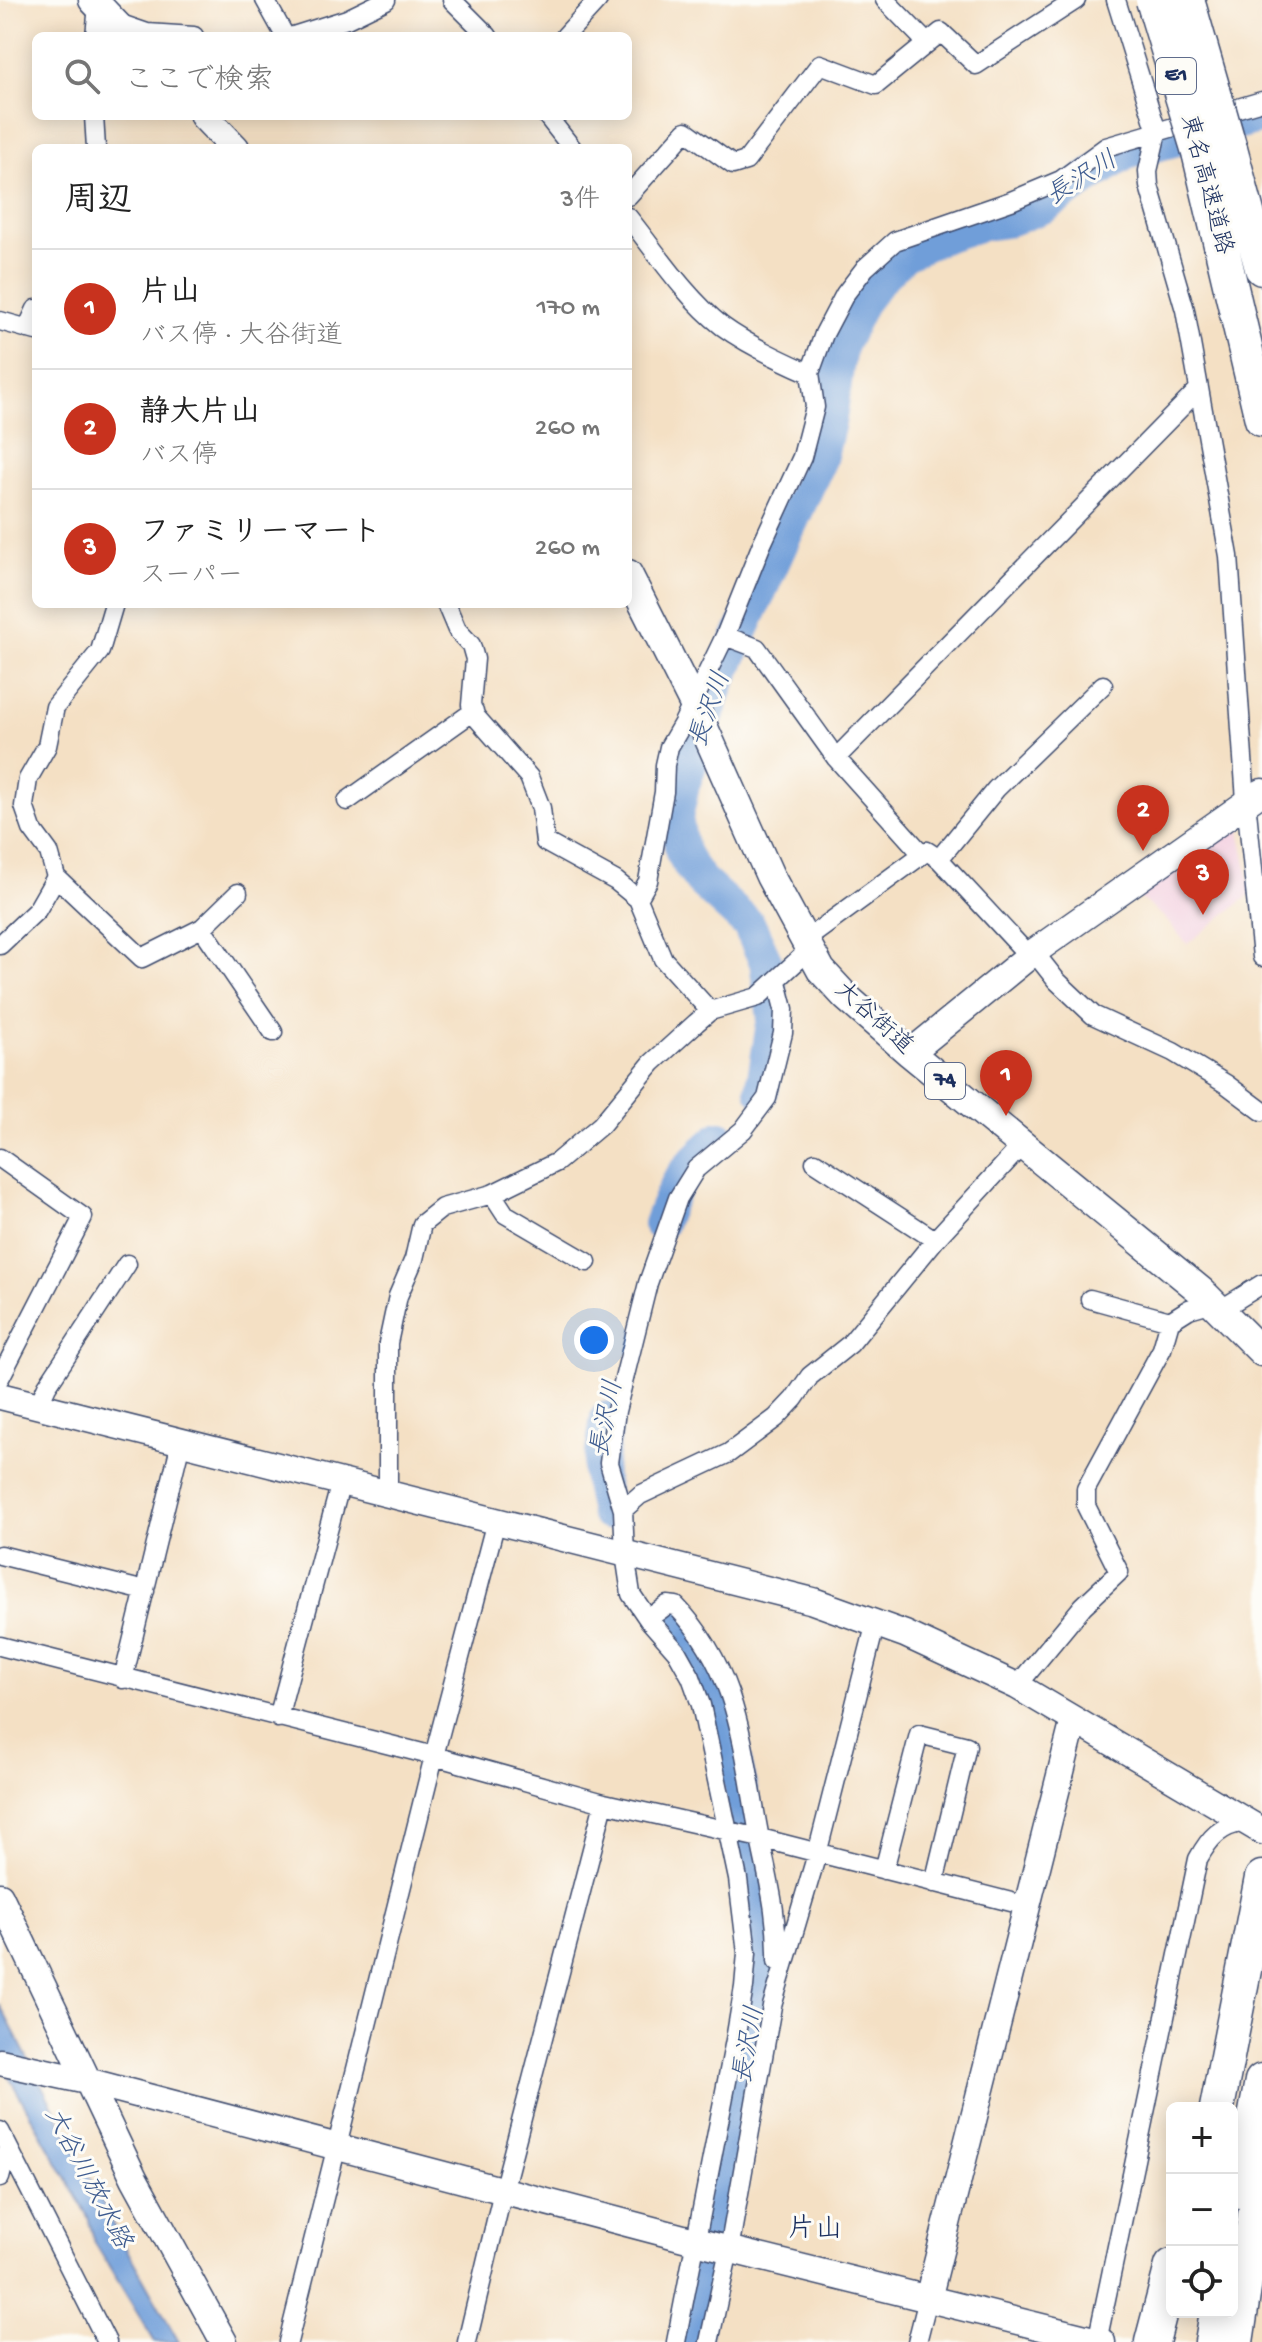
<!DOCTYPE html>
<html lang="ja">
<meta charset="utf-8">
<style>
body{margin:0;font-family:"Gochi Hand","Klee One",sans-serif;background:#f6f6f6;color:#222}
.controls{position:absolute;right:24px;bottom:24px;display:grid;overflow:hidden;border-radius:12px;box-shadow:0 4px 20px #0003}
.controls button{width:72px;height:72px;display:grid;place-items:center;padding:0;border:0;border-bottom:2px solid #e0e0e0;background:#fff;color:#222;font:40px sans-serif}
.you{position:absolute;left:594px;top:1340px;width:28px;height:28px;margin:-20px;border:6px solid #fff;border-radius:50%;background:#1a73e8;box-shadow:0 0 0 12px #1a73e833}
.badge{display:grid;place-items:center;width:52px;height:52px;border-radius:50%;background:#c8321e;color:#fff;font-size:26px;font-weight:700}
.pin{position:absolute;translate:-50% -66px;filter:drop-shadow(0 2px 4px #0008)}
.pin::after{content:'';position:absolute;top:42px;width:28px;height:24px;background:inherit;clip-path:polygon(0 0,100% 0,50% 100%)}
.list{margin:0;padding:0;list-style:none}
h2{display:flex;justify-content:space-between;align-items:center;height:104px;margin:0;padding:0 32px;font-size:34px}
h2 small{font-size:26px;font-weight:400;color:#767676}
.list li{display:grid;grid-template-columns:52px 1fr auto;gap:24px;align-items:center;box-sizing:border-box;height:120px;padding:0 32px;border-top:2px solid #e0e0e0}
.list b{display:block;font-size:30px;white-space:nowrap}
.list p{margin:0;font-size:26px;white-space:nowrap;color:#767676}
.list em{font-size:26px;font-style:normal;color:#767676}
.icon{flex:none;width:44px;height:44px;fill:none;stroke:currentColor;stroke-width:2;stroke-linecap:round;stroke-linejoin:round}
.map{position:relative;flex:none;width:1262px;height:2342px;overflow:hidden}
.search{position:absolute;background:#fff;box-shadow:0 4px 20px #0003;left:32px;top:32px;width:600px;height:88px;display:flex;align-items:center;gap:20px;box-sizing:border-box;padding:0 28px;border-radius:12px;color:#767676;font-size:30px}
.panel{position:absolute;background:#fff;box-shadow:0 4px 20px #0003;left:32px;top:144px;width:600px;height:464px;border-radius:12px}
.map>svg:first-child{display:block}
</style>
<div class="map">
<svg width="1262" height="2342" viewBox="0 0 1262 2342">
<rect width="100%" height="100%" fill="#fdfcf7"/>
<filter id="ink" filterUnits="userSpaceOnUse"><feTurbulence type="fractalNoise" baseFrequency=".0125" numOctaves="2"/><feDisplacementMap in="SourceGraphic" scale="16" xChannelSelector="R" yChannelSelector="G"/><feConvolveMatrix kernelMatrix="1 2 1 2 8 2 1 2 1" color-interpolation-filters="sRGB"/></filter>
<filter id="wash" filterUnits="userSpaceOnUse"><feTurbulence type="fractalNoise" baseFrequency=".006" numOctaves="4" result="noise"/><feDisplacementMap in="SourceGraphic" scale="32" xChannelSelector="R" yChannelSelector="G"/><feGaussianBlur stdDeviation="1.8" result="paint"/><feColorMatrix in="noise" values="0 0 0 0 0 0 0 0 0 0 0 0 0 0 0 0 0 1.4 0 .05"/><feComposite in="paint" operator="in"/></filter>
<g filter="url(#wash)">
<rect width="100%" height="100%" fill="#f4e0c4"/>
<path fill="#f3cfe0" d="M 1238,818 L 1251,894 L 1187,944 L 1164,917 L 1133,893 Z"/>
<path fill="#709ed9" stroke="#46669c" stroke-width="2" d="M 0,2005 L 127,2250 L 179,2342 L 155,2342 L 95,2243 L 88,2217 L 0,2061 Z"/>
<g fill="none" stroke-linecap="round" stroke-linejoin="round">
<path stroke="#709ed9" stroke-width="34" d="M 762,1090 L 774,1018 L 766,962 L 749,925 L 701,881 L 690,866 L 682,852 L 676,818 L 683,785 L 719,681 L 820,459 L 830,418 L 840,347 L 861,303 L 881,277 L 905,254 L 941,237 L 978,225 L 1005,221 L 1045,206 L 1126,153 L 1262,116
M 660,1224 C 675,1181 685,1167 720,1138
M 607,1513 L 599,1474 L 607,1418
M 673,1617 C 719,1678 730,1729 743,1803 C 751,1850 766,1899 765,1947 C 764,2001 750,2056 740,2109 C 725,2187 710,2265 693,2342"/>
</g>
</g>
<g filter="url(#ink)">
<g fill="none" stroke-linecap="round" stroke-linejoin="round">
<defs>
<path id="street" d="M 265,0 L 285,36
M 452,0 L 488,36
M 885,0 L 926,42
M 1116,0 L 1157,132 L 1148,171 L 1149,186 L 1185,310 L 1229,556 L 1246,801 L 1262,957
M 118,23 L 147,33 L 194,36
M 95,36 L 98,5
M 293,36 L 347,19 L 386,0
M 565,36 L 598,0
M 94,116 L 96,148
M 547,116 L 572,148
M 628,196 L 686,131 L 733,165 L 746,161 L 820,64 L 876,85 L 941,32 L 976,65 L 1076,0
M 628,217 C 657,253 685,297 722,326 C 748,345 780,360 810,373
M 0,321 L 36,331
M 27,329 L 36,309
M 446,604 L 457,630 L 471,645 L 475,659 L 471,705 L 476,717 L 529,777 L 541,808 L 545,842 L 616,881 L 638,899 L 663,959 L 710,1011
M 725,636 L 757,648 L 836,758 L 922,854
M 836,758 L 1199,389
M 347,801 L 474,711
M 939,859 L 996,789 L 1103,685
M 56,877 L 142,958 L 202,928 L 273,1032
M 638,899 L 648,881 L 664,792 L 665,765 L 669,747 L 683,723 L 725,636 L 761,546 L 802,457 L 815,407 L 810,373 L 824,334 L 845,294 L 865,268 L 895,241 L 1011,201 L 1061,180 L 1106,147 L 1262,101
M 202,928 L 238,893
M 804,941 L 927,851 L 939,859 L 1029,956
M 0,945 L 37,910 L 56,877 L 49,852 L 32,829 L 24,806 L 28,779 L 47,746 L 55,707 L 100,651 L 114,604
M 1034,952 L 1056,980 L 1093,1015 L 1173,1052 L 1226,1084 L 1262,1111
M 0,1158 L 83,1217 L 0,1378
M 815,1162 L 935,1240
M 492,1194 L 505,1214 L 587,1262
M 1090,1299 L 1170,1321 L 1189,1309 L 1213,1302
M 1220,1310 L 1262,1284
M 38,1406 L 47,1386 L 127,1264
M 388,1493 L 388,1343 L 398,1296 L 414,1259 L 422,1224 L 442,1208 L 492,1194 L 557,1162 L 601,1125 L 652,1063 L 696,1023 L 710,1011 L 758,997 L 809,950
M 623,1510 L 640,1495 L 729,1453 L 776,1418 L 794,1399 L 810,1376 L 850,1344 L 935,1240 L 1023,1144
M 0,1555 L 145,1591
M 648,1619 L 667,1605 L 676,1606 C 741,1673 743,1753 760,1839 C 769,1883 778,1915 777,1961
M 0,1646 L 434,1756 L 604,1803 L 760,1838 L 1027,1906
M 123,1679 L 181,1442
M 1017,1686 L 1083,1606 L 1119,1572 L 1086,1506 L 1086,1489 L 1162,1349 L 1170,1321
M 278,1718 L 341,1482
M 884,1870 L 919,1734 L 967,1746 L 934,1883
M 0,2131 L 107,2342
M 0,2178 L 8,2147
M 288,2342 L 434,1756 L 496,1521
M 467,2342 L 503,2191 L 604,1803
M 676,2342 L 735,2040 L 744,1987 L 747,1953 L 738,1879 L 701,1705 L 691,1677 L 677,1652 L 648,1619 L 631,1594 L 625,1554 L 623,1510 L 609,1463 L 616,1411 L 648,1283 L 678,1198 L 696,1169 L 743,1130 L 767,1098 L 783,1033 L 784,1009 L 777,982
M 709,2342 L 729,2250 L 772,2006 L 817,1854 L 876,1622
M 917,2342 L 928,2299
M 1097,2342 L 1198,1859 C 1210,1837 1220,1826 1245,1822"/>
<path id="secondary" d="M 910,1053 L 1034,952 L 1262,792
M 0,1396 L 813,1601 L 905,1634 L 1017,1686 L 1262,1831
M 0,1896 L 134,2178 L 224,2342
M 0,2062 L 87,2081 L 695,2241 L 1102,2342
M 928,2299 L 1074,1720"/>
<path id="primary" d="M 93,0 L 127,36
M 204,116 L 235,148
M 628,574 L 692,701 L 770,876 L 821,970 L 846,997 L 910,1053 L 1201,1291 L 1262,1352"/>
<path id="highway" d="M 1230,149 L 1262,268
M 1199,152 L 1262,419
M 1217,2108 L 1262,1878
M 1241,2191 L 1262,2081
M 1152,2342 L 1172,2266
M 1212,2342 L 1217,2312
M 1236,2342 L 1262,2168"/>
</defs>
<use href="#street" stroke="#3c4a6d" stroke-width="21"/>
<use href="#secondary" stroke="#3c4a6d" stroke-width="29"/>
<use href="#primary" stroke="#3c4a6d" stroke-width="31"/>
<use href="#highway" stroke="#3c4a6d" stroke-width="37"/>
<use href="#street" stroke="#fff" stroke-width="18"/>
<use href="#secondary" stroke="#fff" stroke-width="26"/>
<use href="#primary" stroke="#fff" stroke-width="28"/>
<use href="#highway" stroke="#fff" stroke-width="34"/>
<defs>
<path id="highway-bridge" d="M 1153,0 L 1199,152
M 1187,0 L 1230,149"/>
</defs>
<use href="#highway-bridge" stroke="#3c4a6d" stroke-width="37" stroke-linecap="butt"/>
<use href="#highway-bridge" stroke="#fff" stroke-width="34"/>
</g>
</g>
<g text-anchor="middle" dominant-baseline="central" stroke-width="6" stroke-linejoin="round" paint-order="stroke">
<g fill="#fdfcf7" stroke="#5f6c8c" stroke-width="2">
<rect x="1156" y="58" width="40" height="36" rx="6"/>
<rect x="925" y="1063" width="40" height="36" rx="6"/>
</g>
<g font-size="22" font-weight="bold" fill="#1b2f5e">
<text x="1176" y="76">E1</text>
<text x="945" y="1081">74</text>
</g>
<g font-size="24" fill="#1b2f5e" stroke="#fdfcf7">
<text transform="translate(1205 185) rotate(75)">東名高速道路</text>
<text transform="translate(873 1019) rotate(42)">大谷街道</text>
</g>
<g font-size="26" font-style="italic" fill="#3d5b8f" stroke="#fdfcf7">
<text transform="translate(1083 180) rotate(-32)">長沢川</text>
<text transform="translate(712 710) rotate(-71)">長沢川</text>
<text transform="translate(609 1419) rotate(-79)">長沢川</text>
<text transform="translate(751 2045) rotate(-80)">長沢川</text>
<text transform="translate(86 2179) rotate(62)">大谷川放水路</text>
</g>
<g font-size="28" fill="#1b2f5e" stroke="#fdfcf7">
<text x="815" y="2230">片山</text>
</g>
</g>
</svg>
<div class="controls">
<button>+</button>
<button>−</button>
<button><svg class="icon" aria-label="locate" viewBox="0 0 24 24"><circle cx="12" cy="12" r="6"/><path d="M12 2v4M12 18v4M2 12h4M18 12h4"/></svg></button>
</div>
<div class="you"></div>
<div class="pin badge" style="left:1006px;top:1116px">1</div>
<div class="pin badge" style="left:1143px;top:851px">2</div>
<div class="pin badge" style="left:1203px;top:915px">3</div>
<div class="search"><svg class="icon" aria-label="search" viewBox="0 0 24 24"><circle cx="10" cy="10" r="6"/><path d="M15 15l6 6"/></svg>ここで検索</div>
<section class="panel">
<h2>周辺<small>3件</small></h2>
<ul class="list">
<li><span class="badge">1</span><div><b>片山</b><p>バス停 · 大谷街道</p></div><em>170 m</em></li>
<li><span class="badge">2</span><div><b>静大片山</b><p>バス停</p></div><em>260 m</em></li>
<li><span class="badge">3</span><div><b>ファミリーマート</b><p>スーパー</p></div><em>260 m</em></li>
</ul>
</section>
</div>
